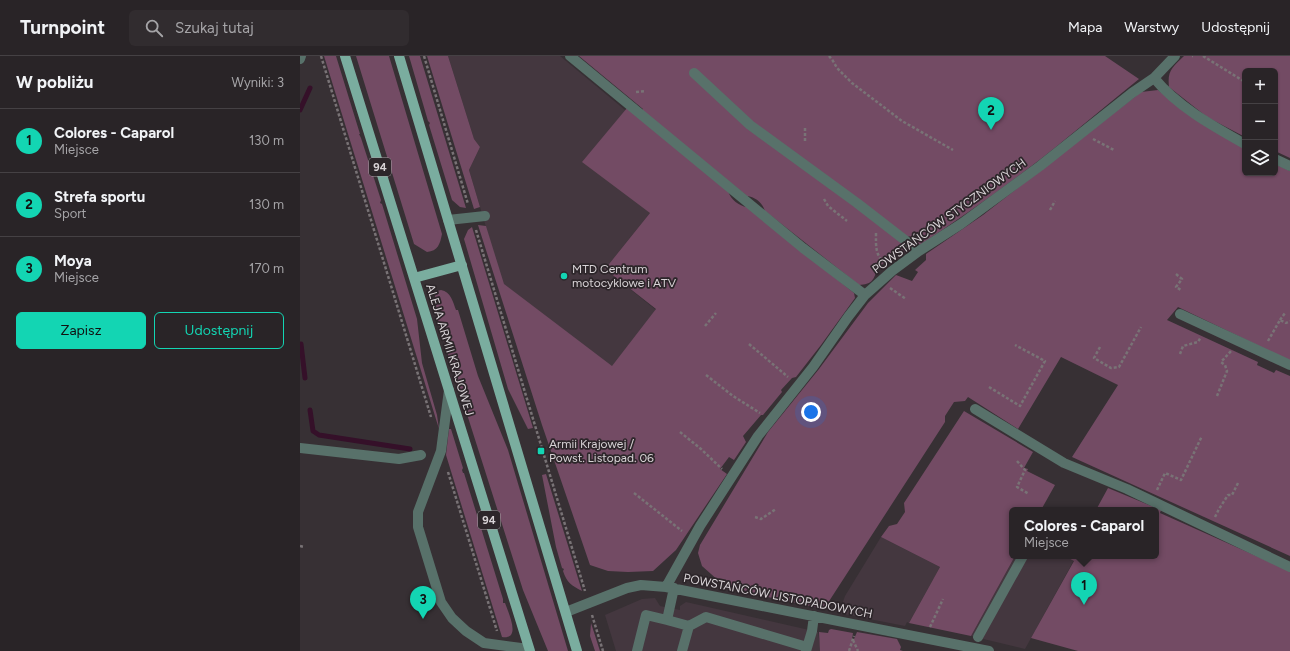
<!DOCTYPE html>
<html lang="pl">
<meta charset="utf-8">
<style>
body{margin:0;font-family:Figtree,sans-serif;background:#312c2f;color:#f1f3f6}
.controls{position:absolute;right:12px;top:12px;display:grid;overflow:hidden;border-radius:6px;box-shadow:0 1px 3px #0004}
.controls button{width:36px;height:36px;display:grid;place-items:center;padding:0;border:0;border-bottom:1px solid #454144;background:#292427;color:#f1f3f6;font:20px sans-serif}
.you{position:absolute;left:511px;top:356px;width:14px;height:14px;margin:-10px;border:3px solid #fff;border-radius:50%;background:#1a73e8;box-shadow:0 0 0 6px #1a73e833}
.badge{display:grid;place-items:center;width:26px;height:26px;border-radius:50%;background:#13d5b3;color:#111;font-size:13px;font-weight:700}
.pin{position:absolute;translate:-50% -33px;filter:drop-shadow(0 1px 2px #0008)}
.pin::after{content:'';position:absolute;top:21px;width:14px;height:12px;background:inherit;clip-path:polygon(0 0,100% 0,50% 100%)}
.popup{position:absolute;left:709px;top:451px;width:150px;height:52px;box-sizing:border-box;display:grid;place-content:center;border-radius:6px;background:#292427;filter:drop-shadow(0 1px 3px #0005);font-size:13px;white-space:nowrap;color:#a5a4a7}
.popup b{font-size:15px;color:#f1f3f6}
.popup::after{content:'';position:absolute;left:50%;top:100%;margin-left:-8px;border:8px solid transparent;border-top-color:#292427}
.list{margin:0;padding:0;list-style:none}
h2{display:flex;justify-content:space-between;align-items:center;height:52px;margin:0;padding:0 16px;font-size:17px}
h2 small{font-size:13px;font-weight:400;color:#a5a4a7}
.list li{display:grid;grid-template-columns:26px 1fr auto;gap:12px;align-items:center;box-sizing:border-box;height:64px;padding:0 16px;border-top:1px solid #454144}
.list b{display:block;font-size:15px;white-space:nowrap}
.list p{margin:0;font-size:13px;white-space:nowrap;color:#a5a4a7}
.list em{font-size:13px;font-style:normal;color:#a5a4a7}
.actions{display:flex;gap:8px;padding:12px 16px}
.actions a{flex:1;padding:9px 0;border:1px solid #13d5b3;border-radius:6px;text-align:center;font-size:14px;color:#13d5b3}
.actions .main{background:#13d5b3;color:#111}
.icon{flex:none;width:22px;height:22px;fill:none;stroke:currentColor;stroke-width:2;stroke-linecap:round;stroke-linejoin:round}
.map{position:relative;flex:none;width:990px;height:595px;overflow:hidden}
header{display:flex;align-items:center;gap:24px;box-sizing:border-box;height:56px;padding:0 20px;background:#292427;border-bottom:1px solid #454144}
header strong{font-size:19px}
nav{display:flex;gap:22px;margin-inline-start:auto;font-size:14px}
.search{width:280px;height:36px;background:#312c2f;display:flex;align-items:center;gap:10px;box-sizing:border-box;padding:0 14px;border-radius:6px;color:#a5a4a7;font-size:15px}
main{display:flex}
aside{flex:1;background:#292427}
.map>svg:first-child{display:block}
</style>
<header>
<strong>Turnpoint</strong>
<div class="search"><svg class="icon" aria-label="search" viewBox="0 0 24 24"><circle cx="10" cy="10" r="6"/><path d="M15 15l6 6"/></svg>Szukaj tutaj</div>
<nav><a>Mapa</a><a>Warstwy</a><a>Udostępnij</a></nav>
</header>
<main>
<aside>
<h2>W pobliżu<small>Wyniki: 3</small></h2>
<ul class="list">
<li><span class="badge">1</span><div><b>Colores - Caparol</b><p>Miejsce</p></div><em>130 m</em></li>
<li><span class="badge">2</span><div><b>Strefa sportu</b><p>Sport</p></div><em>130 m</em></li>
<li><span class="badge">3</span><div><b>Moya</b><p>Miejsce</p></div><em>170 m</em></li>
</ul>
<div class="actions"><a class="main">Zapisz</a><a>Udostępnij</a></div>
</aside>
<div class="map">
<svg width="990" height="595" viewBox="0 0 990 595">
<rect width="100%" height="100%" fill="#373034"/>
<path fill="#44373f" d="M 148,0 L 260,0 L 325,54 L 350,157 L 305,213 L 356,254 L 312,311 L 203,228 L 169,114 L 180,91 L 174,83 Z
M 581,481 L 640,511 L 609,567 L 607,566 L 605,570 L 539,557 L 545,540 Z
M 715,500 L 765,500 L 774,504 L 725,593 L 671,580 Z
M 355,542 L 360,550 L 380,554 L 380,550 L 386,546 L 518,576 L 521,595 L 316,595 L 305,559 L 342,543 Z"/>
<path fill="#734b64" d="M 24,0 L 36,0 L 60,78 L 59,78 L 61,82 L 81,144 L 80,147 L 82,148 L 117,263 L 122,307 L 137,359 L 139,373 Z
M 56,0 L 89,0 L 142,178 C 140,188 138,195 127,196 L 114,188 Z
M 109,0 L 120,0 L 166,152 L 160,151 L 152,144 L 129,69 L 130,67 L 128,65 Z
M 127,0 L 148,0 L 174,83 L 180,91 L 169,114 L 180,151 L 174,153 Z
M 279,0 L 805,0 L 839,23 C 815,42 792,62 768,81 C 721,120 671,155 620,189 L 609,180 L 602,186 L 606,188 L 607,192 L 605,196 L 592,206 L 586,205 C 583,208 578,211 577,214 C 573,225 572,228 559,229 L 465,155 C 462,146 455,141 447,140 L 342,55 L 343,53 Z
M 884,0 L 990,0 L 990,102 L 975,95 L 975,15 L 945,15 L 945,81 L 907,61 L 869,31 C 867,14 873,11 884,0 Z
M 858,34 L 868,42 L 945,93 L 945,117 L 975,117 L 975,108 L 990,115 L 990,305 L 878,251 L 867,264 L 958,306 L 957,309 L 974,317 L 976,314 L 990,320 L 990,500 L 772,401 L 818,329 L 761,301 L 718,373 L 668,341 L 665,345 L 654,346 L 645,360 L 645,366 L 524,553 L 458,539 L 420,526 L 402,510 L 398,497 L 400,489 L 468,376 L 519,313 L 568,247 L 596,219 L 612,225 L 618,216 L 615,214 L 626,204 L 626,198 L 683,159 L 841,36 Z
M 327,52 L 428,135 C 431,144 439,150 447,151 L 554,237 L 555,242 L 521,289 L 496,321 L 492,322 L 481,334 L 482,336 L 463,359 L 461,359 L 443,380 L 446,386 L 434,404 L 429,401 L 420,413 L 427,418 L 376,494 L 353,515 L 328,516 L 308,515 L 290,509 L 242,369 L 178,169 L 186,170 L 204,228 L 312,310 L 356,253 L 305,213 L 350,157 L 282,106 Z
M 172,171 L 233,372 L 228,373 L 208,333 L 164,183 L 168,174 Z
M 141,234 C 151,236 153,246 156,254 L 158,254 L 178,320 L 208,394 L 268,595 L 248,595 L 223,534 L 136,261 L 137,260 L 135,240 L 137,235 Z
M 664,355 L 733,396 L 724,412 L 728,413 L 727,415 L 755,429 L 741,454 L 712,454 L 712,500 L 715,500 L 671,580 L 609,567 L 640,511 L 581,481 L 589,470 L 597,468 L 605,456 L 604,447 Z
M 149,373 L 151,373 L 163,412 L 162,414 L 163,417 L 164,417 L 203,543 L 203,547 L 205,547 C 208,556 222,584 202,581 L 146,399 Z
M 246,418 L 282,535 C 271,529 267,527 263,515 L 264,513 L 262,512 L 256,491 L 242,419 Z
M 808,432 L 861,454 L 860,457 L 990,515 L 990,595 L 778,595 L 731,582 L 774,505 L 765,500 L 856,500 L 856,454 L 796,454 Z
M 291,567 L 300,595 L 295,595 L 290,580 Z
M 531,573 L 553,577 L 552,583 L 554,583 L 557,576 L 597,583 L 601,591 L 600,594 L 603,595 L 520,595 L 519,576 L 528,577 L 529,574 Z"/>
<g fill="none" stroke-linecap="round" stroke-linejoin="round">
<path stroke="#351029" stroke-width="5" d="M 0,54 L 10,32
M 1,288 L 5,322
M 10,354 L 13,375 L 19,379 L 110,393"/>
<path stroke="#797376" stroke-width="2.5" stroke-dasharray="3 2" stroke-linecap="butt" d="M 21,0 L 131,361
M 124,0 L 168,148
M 529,0 L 533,5 L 537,12 L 552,27 L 602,65 L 653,94
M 892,0 L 893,0
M 903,0 L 945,26
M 336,36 L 346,35
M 505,72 L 505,87
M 793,83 L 814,94
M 524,143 L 528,150 L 547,165
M 750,154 L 755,145
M 176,174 L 285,535
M 576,177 C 576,189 575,197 583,206
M 876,218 L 882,223 L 876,231 L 881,234
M 590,232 L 606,243
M 980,264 L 985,257
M 405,270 L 416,257
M 968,285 L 980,264 L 986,267 L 990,265
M 449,288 L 488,321
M 800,291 L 794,302 L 811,312 L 819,311 L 841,271
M 880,298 L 883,290 L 898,286 L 901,281
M 406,319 L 433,340 L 460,357
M 689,331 L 720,350 L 745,305 L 715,289
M 917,340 L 927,315 L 925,309 L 921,306 L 931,295
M 380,376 L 401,393 L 422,413
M 717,405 L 725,414 L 717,431 L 729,438
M 148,416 L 197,575
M 857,434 L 865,417 L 881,424 L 902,380
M 334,437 L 382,475
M 455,461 L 461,463 L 476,453
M 915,461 L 919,453 L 928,439 L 932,439 L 938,427
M 0,490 L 4,491
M 292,559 L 303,595
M 630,571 L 643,543
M 553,584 L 558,595
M 549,595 L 554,580"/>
<path stroke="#58716a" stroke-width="10" d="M 270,0 L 503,192 L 565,239
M 0,3 L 1,0
M 394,17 L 450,69 L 557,147 L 619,195
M 854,22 C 878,51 913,70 945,88
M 975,103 L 990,110
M 148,164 L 185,160
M 880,258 L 990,309
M 149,334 L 141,395 L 118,456 L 118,471 L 141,546 L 152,562 L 166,575 L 184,587 L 229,593
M 675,353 L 764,407 L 827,433 L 990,511
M 0,392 L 99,403 L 121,399
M 366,531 L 400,470 L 458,380 L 513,311 L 548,261 L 565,239 L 592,215 L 619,195 L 661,168 L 740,110 L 832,37 L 854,22 L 875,0
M 374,532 L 367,564 L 389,570 L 382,595
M 266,556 L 327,532 L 341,529 L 366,531 L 689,595
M 389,570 L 406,561 L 507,591
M 678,581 L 723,500
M 337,595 L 346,559 L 367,564
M 506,595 L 512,575 L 514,560"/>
<path stroke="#7aad9f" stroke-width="10" d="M 45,0 L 230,595
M 99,0 L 277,595
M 114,222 L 162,209"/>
</g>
<g fill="#13d5b3" stroke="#2d262a" stroke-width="1.5">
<circle cx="264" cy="220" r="4"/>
<rect x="237" y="391" width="8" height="8" rx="2"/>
</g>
<g text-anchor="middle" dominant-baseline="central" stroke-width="3.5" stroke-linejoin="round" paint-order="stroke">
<g fill="#2d262a" stroke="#a59fa2" stroke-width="1">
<rect x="69" y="102" width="22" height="18" rx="3"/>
<rect x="178" y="455" width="22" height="18" rx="3"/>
</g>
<g font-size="11" font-weight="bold" fill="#d8d3d6">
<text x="80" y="111">94</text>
<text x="189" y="464">94</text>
</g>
<g font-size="12" fill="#d8d3d6" stroke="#2d262a">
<text transform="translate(649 160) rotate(-36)">POWSTAŃCÓW STYCZNIOWYCH</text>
<text transform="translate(150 294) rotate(73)">ALEJA ARMII KRAJOWEJ</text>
<text transform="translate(478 540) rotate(11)">POWSTAŃCÓW LISTOPADOWYCH</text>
</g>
<g font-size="12" fill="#d8d3d6" stroke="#2d262a" text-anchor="start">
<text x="272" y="213">MTD Centrum<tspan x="272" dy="14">motocyklowe i ATV</tspan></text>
<text x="249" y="388">Armii Krajowej /<tspan x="249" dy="14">Powst. Listopad. 06</tspan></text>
</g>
</g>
</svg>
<div class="controls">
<button>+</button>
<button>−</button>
<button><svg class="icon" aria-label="layers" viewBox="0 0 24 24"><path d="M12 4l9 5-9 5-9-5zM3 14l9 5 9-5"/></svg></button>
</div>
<div class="you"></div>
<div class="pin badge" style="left:784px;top:549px">1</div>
<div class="popup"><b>Colores - Caparol</b>Miejsce</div>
<div class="pin badge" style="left:691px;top:74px">2</div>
<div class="pin badge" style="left:123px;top:563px">3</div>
</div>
</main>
